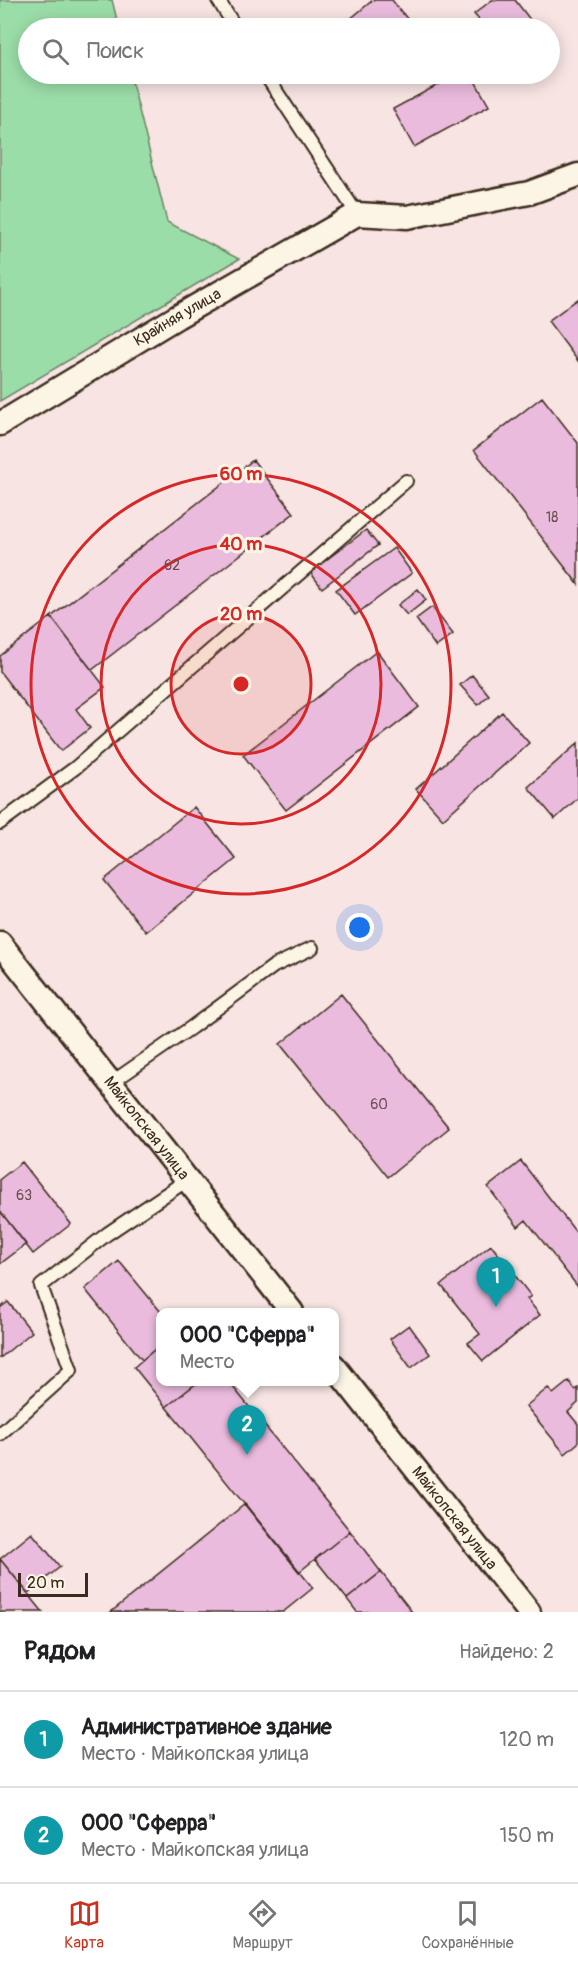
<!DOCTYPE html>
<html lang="ru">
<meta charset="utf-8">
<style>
body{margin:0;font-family:Pangolin,sans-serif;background:#f2f2f2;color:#202124}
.scale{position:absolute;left:18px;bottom:15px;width:70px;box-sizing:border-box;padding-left:6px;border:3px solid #3b2a1e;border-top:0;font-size:16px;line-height:21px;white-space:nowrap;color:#3b2a1e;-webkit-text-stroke:4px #fcf5e5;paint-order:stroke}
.you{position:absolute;left:360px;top:928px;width:21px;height:21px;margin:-15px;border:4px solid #fff;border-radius:50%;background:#1a73e8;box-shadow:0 0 0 9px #1a73e833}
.badge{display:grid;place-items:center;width:39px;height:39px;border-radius:50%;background:#c8321e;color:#fff;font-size:20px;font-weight:700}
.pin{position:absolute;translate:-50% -50px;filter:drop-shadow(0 2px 3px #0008)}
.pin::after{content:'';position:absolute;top:32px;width:21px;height:18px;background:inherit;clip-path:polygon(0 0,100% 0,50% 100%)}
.popup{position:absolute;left:156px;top:1308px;width:183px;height:78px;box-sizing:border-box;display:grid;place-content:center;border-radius:12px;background:#fff;filter:drop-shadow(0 2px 4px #0005);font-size:20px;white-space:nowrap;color:#757577}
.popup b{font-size:22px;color:#202124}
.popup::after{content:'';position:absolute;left:50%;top:100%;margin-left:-12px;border:12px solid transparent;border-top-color:#fff}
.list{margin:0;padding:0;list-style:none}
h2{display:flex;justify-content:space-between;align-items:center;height:78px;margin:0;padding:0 24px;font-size:26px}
h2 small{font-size:20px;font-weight:400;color:#757577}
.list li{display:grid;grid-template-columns:39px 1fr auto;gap:18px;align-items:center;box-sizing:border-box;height:96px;padding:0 24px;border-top:2px solid #e0e0e0}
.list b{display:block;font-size:22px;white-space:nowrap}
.list p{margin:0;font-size:20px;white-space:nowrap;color:#757577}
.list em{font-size:20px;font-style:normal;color:#757577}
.icon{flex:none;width:33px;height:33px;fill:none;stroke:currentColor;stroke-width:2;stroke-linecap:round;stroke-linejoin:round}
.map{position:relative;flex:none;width:578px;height:1612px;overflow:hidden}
.search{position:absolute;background:#fff;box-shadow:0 3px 15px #0003;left:18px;right:18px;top:18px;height:66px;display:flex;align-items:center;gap:15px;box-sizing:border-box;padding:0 21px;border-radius:33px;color:#757577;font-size:22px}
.sheet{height:270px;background:#fff}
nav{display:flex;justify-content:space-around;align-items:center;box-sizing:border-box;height:84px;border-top:2px solid #e0e0e0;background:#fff;font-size:16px;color:#757577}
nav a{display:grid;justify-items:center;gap:3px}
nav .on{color:#c8321e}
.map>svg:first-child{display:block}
</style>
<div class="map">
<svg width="578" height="1612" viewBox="0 0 578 1612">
<rect width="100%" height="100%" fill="#f7e4e3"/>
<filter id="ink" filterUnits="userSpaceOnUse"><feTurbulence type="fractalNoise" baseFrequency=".0167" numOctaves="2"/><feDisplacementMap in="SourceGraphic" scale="12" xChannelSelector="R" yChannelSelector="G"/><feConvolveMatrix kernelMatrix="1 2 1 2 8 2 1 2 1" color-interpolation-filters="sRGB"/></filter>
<g filter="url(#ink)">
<path fill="#9bdda8" stroke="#6b8463" stroke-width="1.5" d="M 0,0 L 112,0 L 119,28 L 28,28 L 28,74 L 130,74 L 167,222 L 239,259 L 0,401 Z"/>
<path fill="#eabbdd" stroke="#3b2a1e" stroke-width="1.5" d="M 373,0 L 392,0 L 413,26 L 410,28 L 346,28 L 343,25 Z
M 492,0 L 515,0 L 535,26 L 532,28 L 486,28 L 474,14 Z
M 458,74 L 471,74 L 489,106 L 414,147 L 393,109 Z
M 578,299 L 578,361 L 548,321 Z
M 542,397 L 578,443 L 578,584 L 474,450 Z
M 253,460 L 294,513 L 92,670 L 51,617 Z
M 366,530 L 378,545 L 322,588 L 310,572 Z
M 394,548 L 412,573 L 355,615 L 336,590 Z
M 418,589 L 426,600 L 407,615 L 398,605 Z
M 432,607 L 453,634 L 436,647 L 416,619 Z
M 51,617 L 105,687 L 76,709 L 90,728 L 61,751 L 0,672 L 0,656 Z
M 377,651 L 419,707 L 286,810 L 243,755 Z
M 472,675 L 489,695 L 478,705 L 460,685 Z
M 502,712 L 529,743 L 443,819 L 416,789 Z
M 578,743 L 578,798 L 555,819 L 528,787 Z
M 194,807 L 236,859 L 146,932 L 104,880 Z
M 341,994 L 449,1128 L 388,1177 L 280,1044 Z
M 521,1161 L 578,1235 L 578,1287 L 526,1220 L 518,1227 L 488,1187 Z
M 22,1162 L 71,1224 L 33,1254 L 0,1211 L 0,1179 Z
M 0,1211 L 26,1244 L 0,1264 Z
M 491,1245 L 531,1296 L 527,1299 L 540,1315 L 483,1361 L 468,1343 L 480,1334 L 441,1285 Z
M 119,1261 L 161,1312 L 160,1345 L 142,1360 L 85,1289 Z
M 8,1302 L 32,1332 L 0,1358 L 0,1308 Z
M 409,1325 L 430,1354 L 411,1368 L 390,1339 Z
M 160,1345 L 160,1382 L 198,1382 L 166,1407 L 134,1367 Z
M 569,1381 L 575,1390 L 578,1388 L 578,1403 L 568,1412 L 578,1424 L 578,1443 L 565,1454 L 526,1406 L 548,1388 L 553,1394 Z
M 198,1382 L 229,1382 L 350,1531 L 299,1572 L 166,1407 Z
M 245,1504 L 313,1588 L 283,1612 L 111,1612 Z
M 350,1531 L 381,1572 L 347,1599 L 315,1559 Z
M 32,1533 L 60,1567 L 28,1593 L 0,1559 Z
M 0,1559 L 43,1612 L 0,1612 Z
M 381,1572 L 412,1612 L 357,1612 L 347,1599 Z"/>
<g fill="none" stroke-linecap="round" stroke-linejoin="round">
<defs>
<path id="service" d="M 218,0 L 236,28
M 265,74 L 357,214
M 0,823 L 75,768 L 406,481
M 111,1083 L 192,1027 L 274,966 L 312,948
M 0,1434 L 71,1370 L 41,1286 L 107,1234 L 187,1180"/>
<g id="minor">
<path id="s1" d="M 0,424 L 177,317 L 357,214 L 407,217 L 529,193 L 578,175"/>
<path id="s2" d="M 0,943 L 292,1312"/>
<path id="s3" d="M 334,1366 L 529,1612"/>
</g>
</defs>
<use href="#service" stroke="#3b2a1e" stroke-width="16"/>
<use href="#minor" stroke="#3b2a1e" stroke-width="27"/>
<use href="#service" stroke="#fcf5e5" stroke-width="12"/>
<use href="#minor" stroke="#fcf5e5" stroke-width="22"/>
</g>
</g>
<circle cx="241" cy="684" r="70" fill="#d62828" fill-opacity=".12"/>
<g fill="none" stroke="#d62828" stroke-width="3">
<circle cx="241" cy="684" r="70"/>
<circle cx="241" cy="684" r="140"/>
<circle cx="241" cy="684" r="210"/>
</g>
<g text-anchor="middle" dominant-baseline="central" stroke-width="6" stroke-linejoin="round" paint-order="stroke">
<g font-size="14" fill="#674e4e">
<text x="552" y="517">18</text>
<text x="172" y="565">62</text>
<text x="379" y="1104">60</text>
<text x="24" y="1195">63</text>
</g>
<g font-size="16" fill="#3b2a1e" stroke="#fcf5e5">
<text stroke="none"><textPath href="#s1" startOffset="207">Крайняя улица</textPath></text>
<text stroke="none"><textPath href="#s2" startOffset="236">Майкопская улица</textPath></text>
<text stroke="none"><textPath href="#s3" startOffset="194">Майкопская улица</textPath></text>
</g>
</g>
<circle cx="241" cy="684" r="9" fill="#d62828" stroke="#fcf5e5" stroke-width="3"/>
<g font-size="18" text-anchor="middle" font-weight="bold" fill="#d62828" stroke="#fcf5e5" stroke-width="6" stroke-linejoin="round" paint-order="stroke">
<text x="241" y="480">60 m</text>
<text x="241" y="550">40 m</text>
<text x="241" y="620">20 m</text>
</g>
</svg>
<div class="scale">20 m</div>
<div class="you"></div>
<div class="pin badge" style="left:496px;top:1307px;background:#0f9aa8">1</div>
<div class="pin badge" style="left:247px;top:1455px;background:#0f9aa8">2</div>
<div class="popup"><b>ООО &quot;Сферра&quot;</b>Место</div>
<div class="search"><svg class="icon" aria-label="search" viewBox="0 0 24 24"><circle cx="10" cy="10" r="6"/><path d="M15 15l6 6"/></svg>Поиск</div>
</div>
<section class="sheet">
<h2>Рядом<small>Найдено: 2</small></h2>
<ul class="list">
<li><span class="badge" style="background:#0f9aa8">1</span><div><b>Административное здание</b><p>Место · Майкопская улица</p></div><em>120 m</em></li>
<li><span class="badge" style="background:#0f9aa8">2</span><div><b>ООО &quot;Сферра&quot;</b><p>Место · Майкопская улица</p></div><em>150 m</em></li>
</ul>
</section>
<nav>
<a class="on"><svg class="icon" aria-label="map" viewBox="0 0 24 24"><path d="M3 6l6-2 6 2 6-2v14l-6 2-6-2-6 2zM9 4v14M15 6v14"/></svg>Карта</a>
<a><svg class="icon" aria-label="directions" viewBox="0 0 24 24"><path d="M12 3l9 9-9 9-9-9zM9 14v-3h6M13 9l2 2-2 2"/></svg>Маршрут</a>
<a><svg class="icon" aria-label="saved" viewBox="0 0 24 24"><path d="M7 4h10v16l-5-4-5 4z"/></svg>Сохранённые</a>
</nav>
